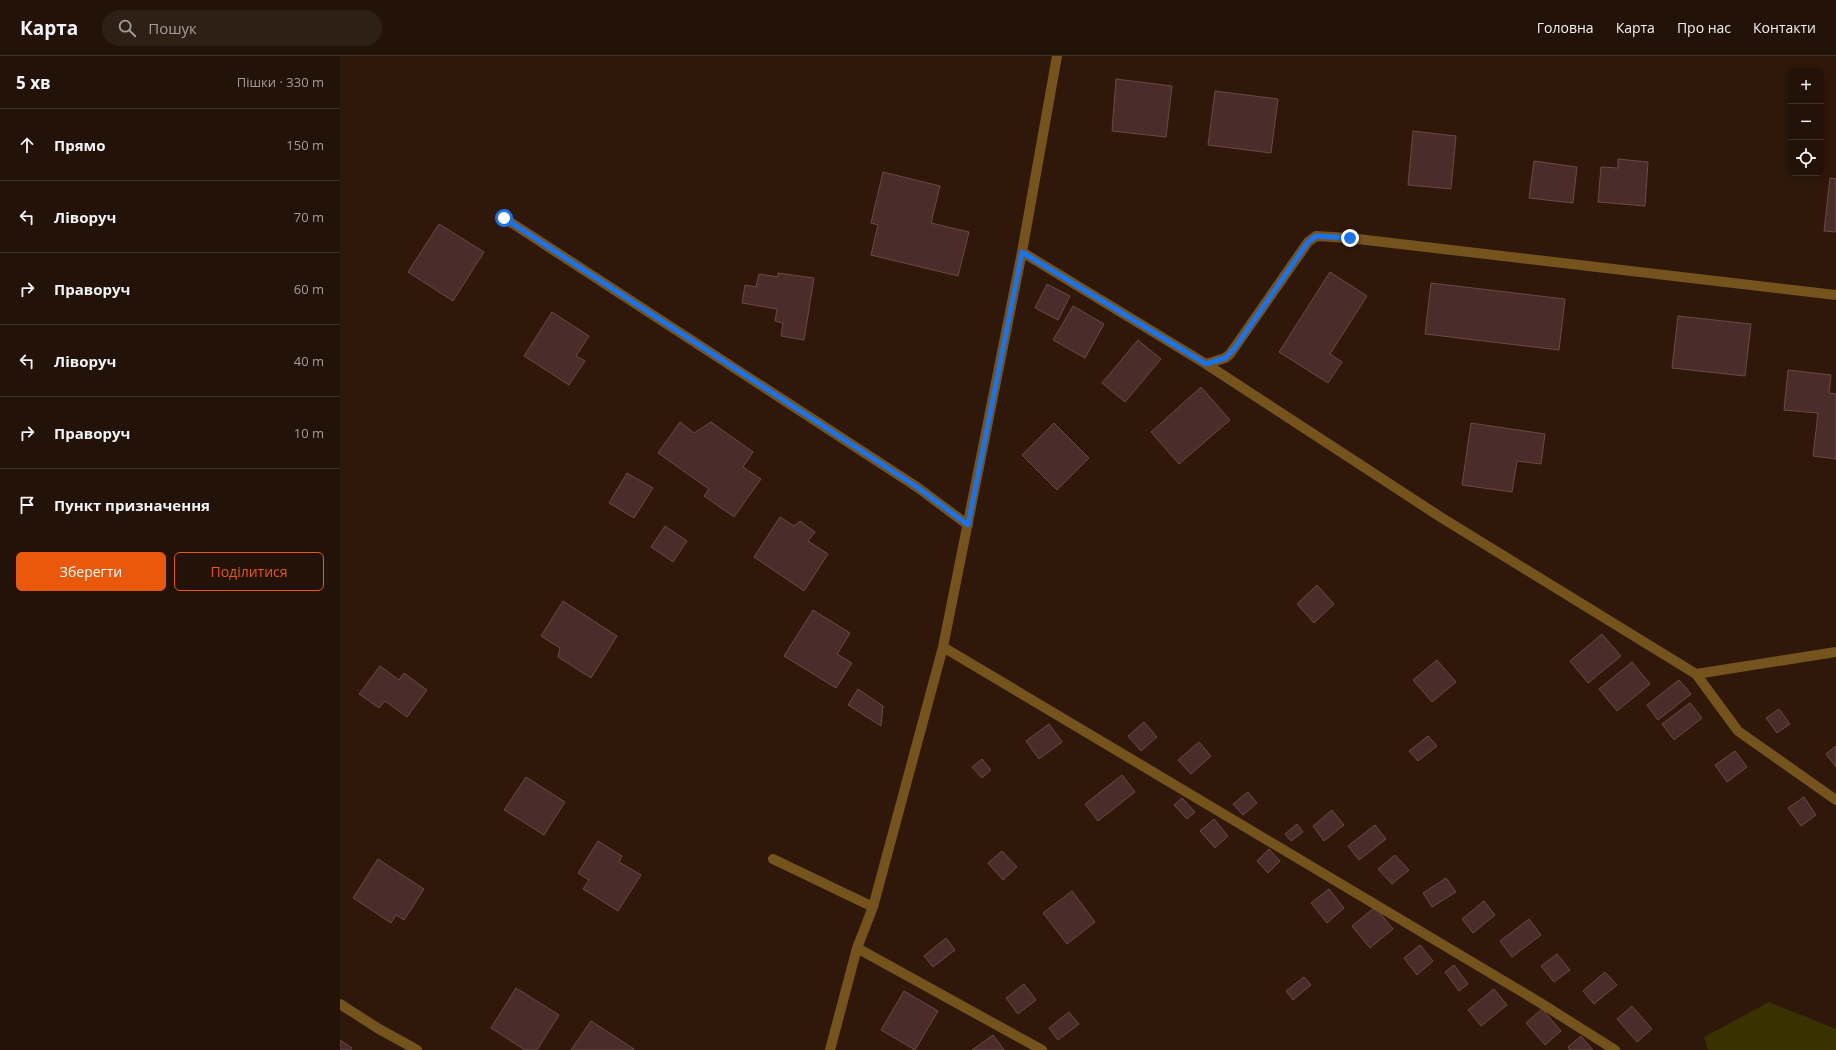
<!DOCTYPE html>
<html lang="uk">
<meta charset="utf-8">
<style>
body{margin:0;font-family:"Open Sans",sans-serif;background:#2f2016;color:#f1f3f6}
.controls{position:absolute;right:12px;top:12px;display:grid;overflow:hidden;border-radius:6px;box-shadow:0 2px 10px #0003}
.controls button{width:36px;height:36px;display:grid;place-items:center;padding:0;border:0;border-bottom:1px solid #403229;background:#231208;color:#f1f3f6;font:20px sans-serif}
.stop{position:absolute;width:12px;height:12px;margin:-9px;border:3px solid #1a73e8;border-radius:50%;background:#fff}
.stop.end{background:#1a73e8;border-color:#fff;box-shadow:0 1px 4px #0008}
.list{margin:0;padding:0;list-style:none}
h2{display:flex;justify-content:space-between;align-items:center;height:52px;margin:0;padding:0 16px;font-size:17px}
h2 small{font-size:13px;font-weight:400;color:#a39e9c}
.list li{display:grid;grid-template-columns:26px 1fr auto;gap:12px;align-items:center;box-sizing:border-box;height:72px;padding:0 16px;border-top:1px solid #403229}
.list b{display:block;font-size:15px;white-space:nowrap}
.list em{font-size:13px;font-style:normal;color:#a39e9c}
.actions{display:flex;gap:8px;padding:12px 16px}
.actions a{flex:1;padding:9px 0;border:1px solid #ea580c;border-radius:6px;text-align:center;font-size:14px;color:#ea580c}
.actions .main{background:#ea580c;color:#fff}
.icon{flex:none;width:22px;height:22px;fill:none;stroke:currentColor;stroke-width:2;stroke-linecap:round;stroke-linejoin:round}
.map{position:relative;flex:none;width:1496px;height:994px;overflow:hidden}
header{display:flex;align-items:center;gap:24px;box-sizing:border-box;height:56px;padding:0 20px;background:#231208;border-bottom:1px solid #403229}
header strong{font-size:19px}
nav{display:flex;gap:22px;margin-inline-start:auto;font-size:14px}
.search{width:280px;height:36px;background:#2f2016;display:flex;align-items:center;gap:10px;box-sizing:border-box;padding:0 14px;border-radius:22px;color:#a39e9c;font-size:15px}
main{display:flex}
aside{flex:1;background:#231208}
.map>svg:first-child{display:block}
</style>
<header>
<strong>Карта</strong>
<div class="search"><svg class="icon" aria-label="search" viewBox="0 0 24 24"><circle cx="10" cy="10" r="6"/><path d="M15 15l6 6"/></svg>Пошук</div>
<nav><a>Головна</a><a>Карта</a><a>Про нас</a><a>Контакти</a></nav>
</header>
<main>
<aside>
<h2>5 хв<small>Пішки · 330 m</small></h2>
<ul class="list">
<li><svg class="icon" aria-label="ahead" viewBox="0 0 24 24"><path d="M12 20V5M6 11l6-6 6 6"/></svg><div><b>Прямо</b></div><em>150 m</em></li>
<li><svg class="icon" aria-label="left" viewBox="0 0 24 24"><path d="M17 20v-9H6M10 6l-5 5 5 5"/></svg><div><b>Ліворуч</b></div><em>70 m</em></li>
<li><svg class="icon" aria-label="right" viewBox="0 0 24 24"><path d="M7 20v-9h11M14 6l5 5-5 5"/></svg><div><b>Праворуч</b></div><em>60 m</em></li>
<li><svg class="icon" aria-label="left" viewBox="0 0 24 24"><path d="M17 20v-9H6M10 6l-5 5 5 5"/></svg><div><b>Ліворуч</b></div><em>40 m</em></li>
<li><svg class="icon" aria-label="right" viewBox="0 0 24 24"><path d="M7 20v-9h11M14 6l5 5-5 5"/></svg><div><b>Праворуч</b></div><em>10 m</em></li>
<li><svg class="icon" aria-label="arrive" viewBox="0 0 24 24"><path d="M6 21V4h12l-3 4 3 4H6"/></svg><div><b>Пункт призначення</b></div></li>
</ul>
<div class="actions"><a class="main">Зберегти</a><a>Поділитися</a></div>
</aside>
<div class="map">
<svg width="1496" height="994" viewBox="0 0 1496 994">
<rect width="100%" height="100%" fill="#2f180a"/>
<path fill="#393100" d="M 1429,946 L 1496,973 L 1496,994 L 1368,994 L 1364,981 Z"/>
<path fill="#4a2c2a" stroke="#6a4a47" d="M 776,23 L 832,30 L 826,81 L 772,75 Z
M 875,35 L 938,43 L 931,97 L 868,89 Z
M 1073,75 L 1116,80 L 1111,133 L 1068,129 Z
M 1278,103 L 1308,106 L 1305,150 L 1258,146 L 1261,111 L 1278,112 Z
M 1194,105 L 1237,111 L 1233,147 L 1189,142 Z
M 543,116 L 600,130 L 591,167 L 629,176 L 618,220 L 531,199 L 538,169 L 531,167 Z
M 1490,122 L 1496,123 L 1496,176 L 1484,175 Z
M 99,168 L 144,196 L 113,245 L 68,216 Z
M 990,216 L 1027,240 L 990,298 L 1002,306 L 988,327 L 939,296 Z
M 438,217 L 474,222 L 464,284 L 441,280 L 443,267 L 435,265 L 437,253 L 402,247 L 405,229 L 416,231 L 419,218 L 438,221 Z
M 1091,227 L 1225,243 L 1219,294 L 1085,278 Z
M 707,228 L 730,240 L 718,264 L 695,252 Z
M 733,250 L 764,268 L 745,302 L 713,284 Z
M 212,256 L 249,280 L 236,300 L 245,305 L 229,329 L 184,300 Z
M 1338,260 L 1411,268 L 1405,320 L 1332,312 Z
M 798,284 L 821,303 L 785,346 L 762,327 Z
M 1448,314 L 1491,319 L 1489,337 L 1496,338 L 1496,403 L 1473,400 L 1478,357 L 1444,354 Z
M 861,331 L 890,364 L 839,408 L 811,376 Z
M 340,366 L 354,377 L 371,366 L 413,396 L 403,411 L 421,423 L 394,461 L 364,440 L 369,433 L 318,397 Z
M 714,367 L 749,402 L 717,434 L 682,399 Z
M 1131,367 L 1205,378 L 1201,408 L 1177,405 L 1172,436 L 1122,429 Z
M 287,417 L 313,432 L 294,462 L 269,447 Z
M 440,461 L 454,470 L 460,465 L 475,476 L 468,485 L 488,498 L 464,535 L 414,501 Z
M 325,470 L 347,485 L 333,506 L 311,491 Z
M 977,529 L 994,548 L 974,567 L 957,548 Z
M 223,545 L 277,580 L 251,622 L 218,601 L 220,592 L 201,580 Z
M 473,554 L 510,577 L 497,598 L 512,607 L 496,632 L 444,600 Z
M 1262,578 L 1281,600 L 1248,627 L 1230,605 Z
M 1097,604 L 1116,626 L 1092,646 L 1073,624 Z
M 1292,606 L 1310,628 L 1277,655 L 1259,633 Z
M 40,610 L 59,624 L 64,617 L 87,634 L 67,661 L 45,645 L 39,652 L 19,638 Z
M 1339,624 L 1351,638 L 1318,664 L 1307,649 Z
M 518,633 L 543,650 L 541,670 L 508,649 Z
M 1350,647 L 1362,662 L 1334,684 L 1322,668 Z
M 1439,653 L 1450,668 L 1437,677 L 1426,662 Z
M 804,666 L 817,681 L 801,695 L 788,680 Z
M 709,668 L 722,686 L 699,703 L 686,685 Z
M 1088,680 L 1097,690 L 1078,705 L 1069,695 Z
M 859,686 L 871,700 L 851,718 L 838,704 Z
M 1496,690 L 1496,711 L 1486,698 Z
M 1395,695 L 1407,711 L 1387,726 L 1375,709 Z
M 642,703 L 651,714 L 642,722 L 632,711 Z
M 782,719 L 795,736 L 758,765 L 745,748 Z
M 186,721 L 225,746 L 204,779 L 164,754 Z
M 908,736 L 917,747 L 903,759 L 893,748 Z
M 1464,741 L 1476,759 L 1461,770 L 1448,752 Z
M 842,742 L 855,756 L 847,763 L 834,749 Z
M 992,754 L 1004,769 L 984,785 L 973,770 Z
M 874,763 L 888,780 L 875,792 L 860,775 Z
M 957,768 L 963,776 L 951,785 L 945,778 Z
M 1035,769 L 1046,783 L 1019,804 L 1008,790 Z
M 258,785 L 282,800 L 279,806 L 301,819 L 278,855 L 243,833 L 249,824 L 238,817 Z
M 929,793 L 940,805 L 928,817 L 917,805 Z
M 662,795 L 677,811 L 663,824 L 648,807 Z
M 1055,799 L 1069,814 L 1052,828 L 1038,813 Z
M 38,803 L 84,833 L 64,864 L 56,859 L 51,867 L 13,842 Z
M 1106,822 L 1116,836 L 1092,851 L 1083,837 Z
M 989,833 L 1004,852 L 987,867 L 971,847 Z
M 732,835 L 755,866 L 727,888 L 703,857 Z
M 1144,845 L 1155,859 L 1133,877 L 1122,863 Z
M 1035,851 L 1053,873 L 1030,892 L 1012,870 Z
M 1189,863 L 1201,879 L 1172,901 L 1160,885 Z
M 606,882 L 615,894 L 593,911 L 584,900 Z
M 1080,889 L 1093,905 L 1077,919 L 1064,902 Z
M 1217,898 L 1230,914 L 1214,926 L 1201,910 Z
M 1114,909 L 1128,928 L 1119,935 L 1105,916 Z
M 1265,916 L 1277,929 L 1254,948 L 1243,935 Z
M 964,921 L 971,929 L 953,944 L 946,935 Z
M 684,928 L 696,944 L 678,958 L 666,942 Z
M 176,932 L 219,959 L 197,994 L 185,994 L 151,972 Z
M 1154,933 L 1167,949 L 1141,970 L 1128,954 Z
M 564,935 L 598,955 L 575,994 L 541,974 Z
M 1292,950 L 1312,973 L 1297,986 L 1277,963 Z
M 1202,953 L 1221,975 L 1205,989 L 1186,967 Z
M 729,956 L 739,968 L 718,984 L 709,972 Z
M 251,965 L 294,993 L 293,994 L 231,994 Z
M 653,979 L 664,994 L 632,994 Z
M 1241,980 L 1253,994 L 1230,994 L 1228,991 Z
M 0,984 L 12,992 L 10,994 L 0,994 Z"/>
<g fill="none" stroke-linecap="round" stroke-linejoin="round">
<path stroke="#75531d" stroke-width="10" d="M 164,162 L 577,431 L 628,469
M 682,196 L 866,308 L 1102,462 L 1356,618 L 1496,596
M 866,308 L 885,302 L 890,298 L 968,186 L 976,180 L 1009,182 L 1496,239
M 603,591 L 1199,946 L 1275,994
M 1356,618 L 1398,675 L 1496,744
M 433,803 L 533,851
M 517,892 L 702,994
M 0,948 L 39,973 L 77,994
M 490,994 L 517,892 L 533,851 L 603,591 L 682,196 L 717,0"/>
</g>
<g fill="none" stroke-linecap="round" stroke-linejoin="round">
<path stroke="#1a73e8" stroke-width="5" d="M 164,162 L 577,431 L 628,469 L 682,196 L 866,308 L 885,302 L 894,293 L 968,186 L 976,180 L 1010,182"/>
</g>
</svg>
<div class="controls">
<button>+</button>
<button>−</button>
<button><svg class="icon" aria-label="locate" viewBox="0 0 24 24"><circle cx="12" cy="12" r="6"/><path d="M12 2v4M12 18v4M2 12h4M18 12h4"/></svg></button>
</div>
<div class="stop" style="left:164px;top:162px"></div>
<div class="stop end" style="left:1010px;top:182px"></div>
</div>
</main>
